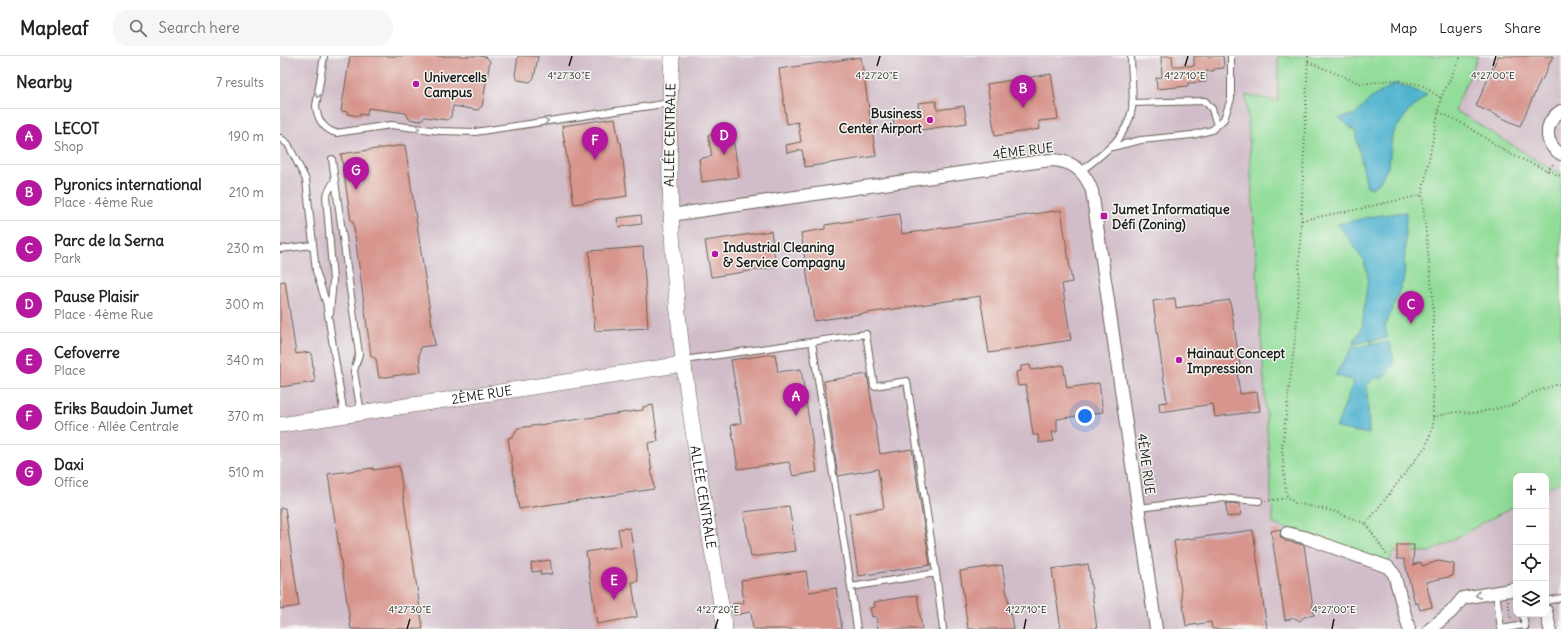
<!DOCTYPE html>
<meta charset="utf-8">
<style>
body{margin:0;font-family:Delius,sans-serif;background:#f6f6f6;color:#222}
.controls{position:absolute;right:12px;bottom:12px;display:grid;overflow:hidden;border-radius:8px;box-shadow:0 4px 16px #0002}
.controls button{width:36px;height:36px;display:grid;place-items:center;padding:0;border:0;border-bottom:1px solid #e0e0e0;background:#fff;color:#222;font:20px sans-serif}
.you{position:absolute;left:805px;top:360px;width:14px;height:14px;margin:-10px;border:3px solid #fff;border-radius:50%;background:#1a73e8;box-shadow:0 0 0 6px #1a73e833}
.badge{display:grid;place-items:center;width:26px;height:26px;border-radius:50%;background:#b5179e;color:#fff;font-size:13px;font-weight:700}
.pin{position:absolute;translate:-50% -33px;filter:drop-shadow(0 1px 2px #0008)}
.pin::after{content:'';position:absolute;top:21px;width:14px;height:12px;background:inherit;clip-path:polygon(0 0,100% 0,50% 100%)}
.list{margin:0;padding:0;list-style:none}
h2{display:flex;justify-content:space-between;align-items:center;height:52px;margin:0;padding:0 16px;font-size:17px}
h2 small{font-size:13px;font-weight:400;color:#767676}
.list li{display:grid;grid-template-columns:26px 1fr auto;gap:12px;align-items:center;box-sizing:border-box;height:56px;padding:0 16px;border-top:1px solid #e0e0e0}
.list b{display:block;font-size:15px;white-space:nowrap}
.list p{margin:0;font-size:13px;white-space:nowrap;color:#767676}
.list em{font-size:13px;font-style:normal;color:#767676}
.icon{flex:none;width:22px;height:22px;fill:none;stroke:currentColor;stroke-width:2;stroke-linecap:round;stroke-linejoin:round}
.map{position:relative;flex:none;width:1281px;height:573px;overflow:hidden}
header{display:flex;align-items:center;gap:24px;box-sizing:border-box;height:56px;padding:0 20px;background:#fff;border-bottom:1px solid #e0e0e0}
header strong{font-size:19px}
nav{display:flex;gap:22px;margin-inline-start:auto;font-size:14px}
.search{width:280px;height:36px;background:#f6f6f6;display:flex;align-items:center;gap:10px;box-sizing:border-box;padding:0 14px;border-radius:16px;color:#767676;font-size:15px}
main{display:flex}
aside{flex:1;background:#fff}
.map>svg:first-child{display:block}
</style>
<header>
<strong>Mapleaf</strong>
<div class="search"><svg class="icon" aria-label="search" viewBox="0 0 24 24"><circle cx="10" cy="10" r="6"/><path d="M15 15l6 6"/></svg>Search here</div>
<nav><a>Map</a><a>Layers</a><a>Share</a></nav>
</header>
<main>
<aside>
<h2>Nearby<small>7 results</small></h2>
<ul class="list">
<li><span class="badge">A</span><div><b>LECOT</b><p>Shop</p></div><em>190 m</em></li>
<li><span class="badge">B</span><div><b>Pyronics international</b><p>Place · 4ème Rue</p></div><em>210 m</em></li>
<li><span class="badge">C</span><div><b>Parc de la Serna</b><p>Park</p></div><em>230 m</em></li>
<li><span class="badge">D</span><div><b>Pause Plaisir</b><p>Place · 4ème Rue</p></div><em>300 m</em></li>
<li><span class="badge">E</span><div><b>Cefoverre</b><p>Place</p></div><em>340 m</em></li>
<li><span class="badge">F</span><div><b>Eriks Baudoin Jumet</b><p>Office · Allée Centrale</p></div><em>370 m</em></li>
<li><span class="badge">G</span><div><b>Daxi</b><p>Office</p></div><em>510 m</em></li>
</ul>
</aside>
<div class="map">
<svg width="1281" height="573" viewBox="0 0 1281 573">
<rect width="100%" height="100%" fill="#f6f6f2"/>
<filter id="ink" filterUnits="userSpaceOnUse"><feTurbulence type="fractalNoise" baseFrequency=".025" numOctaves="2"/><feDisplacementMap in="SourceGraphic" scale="8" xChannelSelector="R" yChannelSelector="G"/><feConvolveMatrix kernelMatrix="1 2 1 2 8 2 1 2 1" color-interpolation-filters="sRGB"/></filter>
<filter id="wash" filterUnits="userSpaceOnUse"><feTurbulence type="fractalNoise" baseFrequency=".012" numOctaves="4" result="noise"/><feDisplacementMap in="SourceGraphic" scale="16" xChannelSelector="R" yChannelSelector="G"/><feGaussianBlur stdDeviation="0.9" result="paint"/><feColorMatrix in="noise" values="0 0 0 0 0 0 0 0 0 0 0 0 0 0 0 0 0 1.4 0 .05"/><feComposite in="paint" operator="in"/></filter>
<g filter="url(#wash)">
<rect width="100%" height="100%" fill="#f2dcbe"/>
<path fill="#d1bdc9" d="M 0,0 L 998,0 L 998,45 L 966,39 L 1150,496 L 1236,449 L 1236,558 L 1266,558 L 1266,433 L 1281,425 L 1281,573 L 0,573 Z
M 1198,0 L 1281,0 L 1281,116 L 1271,113 L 1175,54 Z"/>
<path fill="#92dd99" stroke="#577c5a" d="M 998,0 L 1198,0 L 1175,54 L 1271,113 L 1281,116 L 1281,425 L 1266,433 L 1266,420 L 1236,420 L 1236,449 L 1150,496 L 1113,496 L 1109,507 L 993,468 L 966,39 L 998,45 Z"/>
<path fill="#50b3cf" stroke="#366876" d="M 1116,27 L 1147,39 L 1127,57 L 1112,79 L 1109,109 L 1099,127 L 1092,132 L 1087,130 L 1075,75 L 1059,62 L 1076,58 L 1091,42 Z
M 1126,156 L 1124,223 L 1105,271 L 1108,282 L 1092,284 L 1093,288 L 1109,286 C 1115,304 1117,310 1101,323 L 1097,321 L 1087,328 L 1089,378 L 1056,372 L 1074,325 L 1055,319 L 1071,293 L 1091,288 L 1090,284 L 1072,289 L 1082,271 L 1088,220 L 1084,205 L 1058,168 L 1094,160 Z"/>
<g id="blocks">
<path fill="#d7958d" d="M 70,0 L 199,0 L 206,1 L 210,5 L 202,50 L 198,54 L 173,50 L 171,61 L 167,64 L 145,61 L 140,65 L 129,63 L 126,57 L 88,52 L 87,59 L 80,58 L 80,60 L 67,58 L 68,56 L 61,55 Z
M 238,0 L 258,0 L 254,22 L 250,26 L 238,24 L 235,19 Z
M 881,0 L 892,0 L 893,10 L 914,10 L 914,0 L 943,0 L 944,12 L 934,13 L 934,15 L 926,15 L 926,26 L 908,27 L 908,30 L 877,33 L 876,22 L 882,21 Z
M 1218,0 L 1273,0 L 1262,24 L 1261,23 L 1240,70 L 1196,50 Z
M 581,1 L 596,100 L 525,111 L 522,94 L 507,97 L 506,89 L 521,86 L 518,66 L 507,68 L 499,13 Z
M 771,18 L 778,63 L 759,65 L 760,73 L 715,80 L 707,28 Z
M 656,45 L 657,54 L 684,50 L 687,67 L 615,78 L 613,60 L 639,56 L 638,47 Z
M 335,62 L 339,86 L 341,87 L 347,140 L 294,148 L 282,70 Z
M 452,76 L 459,121 L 422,126 L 419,103 L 432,100 L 428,79 Z
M 125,89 L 155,289 L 141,291 L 139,299 L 141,316 L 99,322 L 96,303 L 91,300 L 73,165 L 71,165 L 61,98 Z
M 781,154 L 792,226 L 782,228 L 791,284 L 709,297 L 700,240 L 534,265 L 521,177 L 545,173 L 545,169 L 619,158 L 622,178 Z
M 361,159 L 362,168 L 339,171 L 337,162 Z
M 491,175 L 496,211 L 431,221 L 425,185 Z
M 363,191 L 368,272 L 315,275 L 309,195 Z
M 5,225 L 16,298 L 31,296 L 35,326 L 0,331 L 0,226 Z
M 895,242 L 896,252 L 950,244 L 961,316 L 957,317 L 960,338 L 977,336 L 980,355 L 935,361 L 933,348 L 880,356 L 879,347 L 887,346 L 873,245 Z
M 495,298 L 498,316 L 521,313 L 537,416 L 513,420 L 509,406 L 458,413 L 451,369 L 461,367 L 451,304 Z
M 750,309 L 751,314 L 783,309 L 787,332 L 819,327 L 823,356 L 777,363 L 777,376 L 772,376 L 774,385 L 759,387 L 758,379 L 753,379 L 746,329 L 738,330 L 736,316 L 741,315 L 741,310 Z
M 587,318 L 600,398 L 632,393 L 650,509 L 578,520 L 569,458 L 604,452 L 598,413 L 558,420 L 544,325 Z
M 373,349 L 378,385 L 368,387 L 374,433 L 239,453 L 228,382 L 232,381 L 238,372 L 363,354 L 363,351 Z
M 119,410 L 143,573 L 71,573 L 48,418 L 93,412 L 93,414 Z
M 946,447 L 960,448 L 961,459 L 947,461 Z
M 509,450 L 516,495 L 471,501 L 464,456 Z
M 0,452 L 5,452 L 19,550 L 0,553 Z
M 346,472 L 346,473 L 350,472 L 358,525 L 352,526 L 357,561 L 317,568 L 306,496 L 341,490 L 338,473 Z
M 1001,473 L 1000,480 L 1005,485 L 1024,489 L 1034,559 L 1024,561 L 1020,565 L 1015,562 L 1005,564 L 991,475 Z
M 973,474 L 987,573 L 932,573 L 931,566 L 906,570 L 894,485 Z
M 1117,489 L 1134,489 L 1133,509 L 1141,506 L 1142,510 L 1159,505 L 1174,508 L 1173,520 L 1146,526 L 1152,551 L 1140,554 L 1138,547 L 1135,548 L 1124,503 L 1117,503 Z
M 270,504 L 272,518 L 261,519 L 260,515 L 252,516 L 251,507 Z
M 808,508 L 817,573 L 781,573 L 772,513 Z
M 722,509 L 733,573 L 688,573 L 680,515 Z
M 526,515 L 529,536 L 556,532 L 562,573 L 473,573 L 471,556 L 454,559 L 452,548 L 464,547 L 461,524 Z
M 637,539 L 642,573 L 598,573 L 596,560 L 592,561 L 590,552 L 595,551 L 594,546 Z"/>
</g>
</g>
<g filter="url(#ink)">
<use href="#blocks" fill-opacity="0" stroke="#675f55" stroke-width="1"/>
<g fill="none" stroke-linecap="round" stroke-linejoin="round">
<defs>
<path id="service" d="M 44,0 L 36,50 C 37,62 43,73 56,77 L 111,69 L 160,75 L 195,76 L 390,47
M 852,47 L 925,45 L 932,53 L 937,69
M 0,82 L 8,88 L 26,124 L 36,215 L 46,246 L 64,359
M 832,91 L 861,84 L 912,79 L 932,74 L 944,63 L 951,43 L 951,0
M 52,103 L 79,298 L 74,315 L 81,357
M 801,115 C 823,98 847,82 852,53 C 854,40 851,14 851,0
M 0,193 L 33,189
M 50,257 L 53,224 L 46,140 L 55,123
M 532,286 L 571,531 L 656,517 L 663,573
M 404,304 L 586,278 L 594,330 L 627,325 L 656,517
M 859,452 L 940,442 L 979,445
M 571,531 L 577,573
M 1216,536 L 1221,573
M 1266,545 L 1281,542
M 1243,558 L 1245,571
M 1221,573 L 1244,569"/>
<path id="minor" d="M 1281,55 C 1264,66 1263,87 1281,98
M 391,159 L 770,104 C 792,104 805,115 812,135 L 876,573
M 1007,477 L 1024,481 L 1108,511 L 1114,518 L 1129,573
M 1266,555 L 1270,573
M 1150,573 L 1171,556 L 1183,542 L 1236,533"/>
<g id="tertiary">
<path id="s1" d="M 392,0 C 387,89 390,179 399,268 C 410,370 429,472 445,573"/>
<path id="s2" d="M 0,369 L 404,308"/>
</g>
</defs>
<use href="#service" stroke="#675f55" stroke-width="8"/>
<use href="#minor" stroke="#675f55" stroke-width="14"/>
<use href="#tertiary" stroke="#675f55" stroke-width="16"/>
<path stroke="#675f55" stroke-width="2" stroke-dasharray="1 3" stroke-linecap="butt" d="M 1028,0 L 1017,266 L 1002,393 L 1006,437 L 1008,442 L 1015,447 L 1053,455 L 1086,468 L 1146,390 L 1153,370 L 1153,244 L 1142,139 L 1161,42 L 1181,0
M 1028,6 L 1082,28 L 1112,24 L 1142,29 L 1161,42
M 1159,56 L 1180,66 L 1232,99 L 1281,120
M 1267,115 L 1275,106
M 1022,164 L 1074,154 L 1142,139
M 1153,361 L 1175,356 L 1196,357 L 1236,348 L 1252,337 L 1281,327
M 985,445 L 1008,442
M 1086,468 L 1107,499
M 1228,545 L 1231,564"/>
<use href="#service" stroke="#fff" stroke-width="6"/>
<use href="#minor" stroke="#fff" stroke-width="12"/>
<use href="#tertiary" stroke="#fff" stroke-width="15"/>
</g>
<defs><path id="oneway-chevron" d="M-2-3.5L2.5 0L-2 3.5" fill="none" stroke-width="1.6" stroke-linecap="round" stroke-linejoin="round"/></defs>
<g stroke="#999">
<use href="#oneway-chevron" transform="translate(38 39) rotate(99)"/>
<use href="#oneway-chevron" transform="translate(266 65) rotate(-9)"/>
<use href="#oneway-chevron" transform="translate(137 72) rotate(7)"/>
<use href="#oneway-chevron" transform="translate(1198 539) rotate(170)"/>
</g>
</g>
<path fill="none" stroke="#1c1c1c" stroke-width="1.5" d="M 289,10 L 292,0M 597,10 L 600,0M 905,10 L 908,0M 1213,10 L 1216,0M 127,573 L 130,563M 435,573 L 438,563M 744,573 L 746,563M 1052,573 L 1054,563"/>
<g fill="#b5179e" stroke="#f6f6f2" stroke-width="1.5">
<circle cx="136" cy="28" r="4"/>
<circle cx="650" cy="64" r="4"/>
<rect x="820" y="156" width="8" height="8" rx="2"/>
<circle cx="435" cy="198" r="4"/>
<circle cx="899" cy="304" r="4"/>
</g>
<g text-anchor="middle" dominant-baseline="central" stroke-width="3" stroke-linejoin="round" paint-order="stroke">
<g font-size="13" font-weight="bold" fill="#1c1c1c" stroke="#f6f6f2" text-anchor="start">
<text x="144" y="21">Univercells<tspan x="144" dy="15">Campus</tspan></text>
<text x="642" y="57" text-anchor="end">Business<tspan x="642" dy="15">Center Airport</tspan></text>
<text x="832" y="153">Jumet Informatique<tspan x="832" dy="15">Défi (Zoning)</tspan></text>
<text x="443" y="191">Industrial Cleaning<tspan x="443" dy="15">&amp; Service Compagny</tspan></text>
<text x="907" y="297">Hainaut Concept<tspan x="907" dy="15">Impression</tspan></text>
</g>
<g font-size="13" fill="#1c1c1c" stroke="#f6f6f2">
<text transform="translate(390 79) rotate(-89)">ALLÉE CENTRALE</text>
<text transform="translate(743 95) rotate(-7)">4ÈME RUE</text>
<text stroke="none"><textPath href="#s2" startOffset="204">2ÈME RUE</textPath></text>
<text transform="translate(866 408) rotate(82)">4ÈME RUE</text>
<text stroke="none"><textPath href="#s1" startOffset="443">ALLÉE CENTRALE</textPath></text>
</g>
</g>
<g font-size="10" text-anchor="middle" fill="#1c1c1c" stroke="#f6f6f2" stroke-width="3" stroke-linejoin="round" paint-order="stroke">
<text x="289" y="23">4°27'30"E</text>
<text x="597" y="23">4°27'20"E</text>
<text x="905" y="23">4°27'10"E</text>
<text x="1213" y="23">4°27'00"E</text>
<text x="130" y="557">4°27'30"E</text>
<text x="438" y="557">4°27'20"E</text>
<text x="746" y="557">4°27'10"E</text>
<text x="1054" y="557">4°27'00"E</text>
</g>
</svg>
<div class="controls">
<button>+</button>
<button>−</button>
<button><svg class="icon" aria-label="locate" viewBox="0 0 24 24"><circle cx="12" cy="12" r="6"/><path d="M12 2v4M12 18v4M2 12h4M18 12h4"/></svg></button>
<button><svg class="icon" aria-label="layers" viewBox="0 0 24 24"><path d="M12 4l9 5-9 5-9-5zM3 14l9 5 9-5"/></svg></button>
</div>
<div class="you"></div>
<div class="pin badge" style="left:516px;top:360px">A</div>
<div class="pin badge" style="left:743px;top:52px">B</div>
<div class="pin badge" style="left:1131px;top:268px">C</div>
<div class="pin badge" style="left:444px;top:99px">D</div>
<div class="pin badge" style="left:334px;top:544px">E</div>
<div class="pin badge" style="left:315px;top:104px">F</div>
<div class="pin badge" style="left:76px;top:134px">G</div>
</div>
</main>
